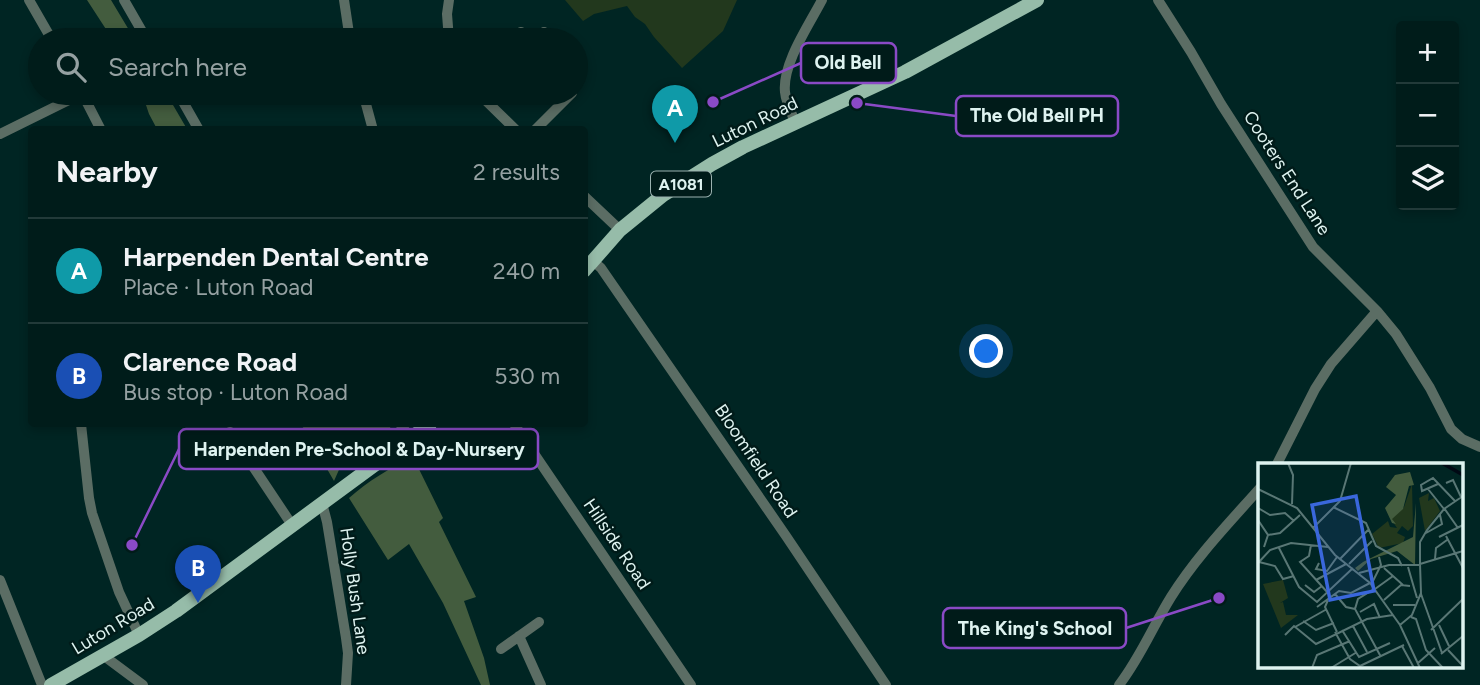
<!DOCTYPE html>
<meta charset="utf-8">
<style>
body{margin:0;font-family:Figtree,sans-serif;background:#0a2523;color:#f1f3f6}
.controls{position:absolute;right:21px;top:21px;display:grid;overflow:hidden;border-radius:7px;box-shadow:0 4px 10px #0003}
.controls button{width:63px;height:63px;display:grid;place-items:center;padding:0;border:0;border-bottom:2px solid #223a39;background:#001c1a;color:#f1f3f6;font:35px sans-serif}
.you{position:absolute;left:987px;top:352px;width:24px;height:24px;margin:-18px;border:5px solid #fff;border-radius:50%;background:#1a73e8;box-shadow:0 0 0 10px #1a73e833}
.badge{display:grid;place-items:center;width:46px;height:46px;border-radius:50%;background:#c9a5ee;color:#fff;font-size:23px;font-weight:700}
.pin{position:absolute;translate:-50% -58px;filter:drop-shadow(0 2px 4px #0008)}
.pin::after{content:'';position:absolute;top:37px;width:24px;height:21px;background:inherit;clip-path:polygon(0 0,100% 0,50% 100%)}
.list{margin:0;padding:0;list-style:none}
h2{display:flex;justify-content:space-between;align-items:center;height:91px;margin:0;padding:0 28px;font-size:30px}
h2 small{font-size:23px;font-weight:400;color:#95a1a2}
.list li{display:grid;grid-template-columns:46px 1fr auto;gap:21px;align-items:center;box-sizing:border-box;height:105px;padding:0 28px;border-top:2px solid #223a39}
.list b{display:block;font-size:26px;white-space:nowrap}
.list p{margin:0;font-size:23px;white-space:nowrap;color:#95a1a2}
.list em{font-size:23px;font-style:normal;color:#95a1a2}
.icon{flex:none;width:38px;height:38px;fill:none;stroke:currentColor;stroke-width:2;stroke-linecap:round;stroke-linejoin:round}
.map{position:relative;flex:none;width:1480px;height:685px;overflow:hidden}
.search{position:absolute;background:#001c1a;box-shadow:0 4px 10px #0003;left:28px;top:28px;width:560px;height:77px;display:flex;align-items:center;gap:18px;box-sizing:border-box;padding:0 24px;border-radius:38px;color:#95a1a2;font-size:26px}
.panel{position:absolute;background:#001c1a;box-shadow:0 4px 10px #0003;left:28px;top:126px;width:560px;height:301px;border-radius:7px}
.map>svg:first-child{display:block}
</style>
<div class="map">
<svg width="1480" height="685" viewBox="0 0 1480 685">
<rect width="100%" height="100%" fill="#002523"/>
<path fill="#22381d" d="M 565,0 L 737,0 L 723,31 L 682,68 L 654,37 L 645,24 L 635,17 L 627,6 L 594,14 L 583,21 Z"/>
<path fill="#435c3e" d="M 87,0 L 111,0 L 135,40 L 113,40 Z
M 142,93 L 166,93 L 187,129 L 157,129 L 149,114 Z
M 301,424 L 390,424 L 391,440 L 373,453 L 369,446 L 342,463 L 334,481 Z
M 414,459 L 443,518 L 439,522 L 476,597 L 464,601 L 484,658 L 490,685 L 481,685 L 443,603 L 409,544 L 388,560 L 349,498 C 369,481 389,467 414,459 Z"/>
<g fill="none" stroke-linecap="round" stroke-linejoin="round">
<path stroke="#5b6d64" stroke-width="10" d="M 29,0 L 52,40
M 124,0 L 147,40
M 344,0 L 350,40
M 449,0 L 447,14 L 449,40
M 1158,0 L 1191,52 L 1221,104 L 1313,247 L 1377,311 L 1396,334 L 1430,388 L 1451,429 L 1462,439 L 1480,447
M 521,32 L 531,40
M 536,40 L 544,32
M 82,93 L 101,130
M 178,93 L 199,130
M 363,93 L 373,130
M 478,93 L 516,130
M 796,124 C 792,114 786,103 785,92 C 782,64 809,25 822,0
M 535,130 L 572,93
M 0,134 L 83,93
M 584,196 L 620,230
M 593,261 L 601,268 L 786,536 L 886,685
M 81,424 L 89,498 L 92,513 L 119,592 L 139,635
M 400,424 L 411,438
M 514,424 L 691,685
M 230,432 L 292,525
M 1277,464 L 1315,389 L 1331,364 L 1377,311
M 322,503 L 327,522 L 346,638 L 348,653 L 346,685
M 0,580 L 42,685
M 519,636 L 541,685
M 501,649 L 539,622
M 104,656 L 143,685
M 1119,685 C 1140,658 1153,626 1171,597 C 1196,557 1229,523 1260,488"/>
<path stroke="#96bca9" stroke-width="14" d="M 584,271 L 620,230 L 663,195 L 712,164 L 743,147 L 905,72 L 1037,0
M 51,685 L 139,635 L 176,611 L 430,424"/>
</g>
<g text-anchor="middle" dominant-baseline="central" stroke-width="5" stroke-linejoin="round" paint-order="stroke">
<rect fill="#001b19" stroke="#9bb2b0" stroke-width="2" x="651" y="171.5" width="60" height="25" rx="5"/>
<g font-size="16" font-weight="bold" fill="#def3f0">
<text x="681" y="184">A1081</text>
</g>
<g font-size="18" fill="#def3f0" stroke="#001b19">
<text transform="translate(755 122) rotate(-26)">Luton Road</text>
<text transform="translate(1287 173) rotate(57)">Cooters End Lane</text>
<text transform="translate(756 461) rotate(56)">Bloomfield Road</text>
<text transform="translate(617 544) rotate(56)">Hillside Road</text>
<text transform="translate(355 591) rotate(82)">Holly Bush Lane</text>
<text transform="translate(113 626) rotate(-31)">Luton Road</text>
</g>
</g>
<g transform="translate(1258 463)">
<rect width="205" height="205" fill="#002523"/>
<path d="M 154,21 L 155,63 L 150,68 L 144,63 L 139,70 L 147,74 L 145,80 L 121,85 L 114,71 L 130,58 L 132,64 L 139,65 L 133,56 L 146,44 ZM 171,30 L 170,38 L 176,35 L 182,48 L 167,68 L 161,35 ZM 25,117 L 30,135 L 22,140 L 25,139 L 28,152 L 40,152 L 23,165 L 5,121 Z" fill="#22381d"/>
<path d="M 152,9 L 156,22 L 151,23 L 145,46 L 134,56 L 138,61 L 134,60 L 127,45 L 138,32 L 128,24 L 137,12 ZM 158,40 L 157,102 L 139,88 L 113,96 L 100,108 L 97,105 L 105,99 L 155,74 Z" fill="#435c3e"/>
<path fill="none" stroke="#000914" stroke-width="3.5" d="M 184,0 L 205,12"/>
<path fill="none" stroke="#597775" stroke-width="2" d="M 30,0 L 35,12 L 34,41M 188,20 L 195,17 L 203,34M 180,21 L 164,28 L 163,22 L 175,15 L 197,38M 0,26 L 39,45 L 77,92 L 112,120 L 142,162 L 162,205M 170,26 L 186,46M 75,44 L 108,60 L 118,83 L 140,95 L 144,103M 0,45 L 12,52 L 27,50 L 36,58M 186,45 L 200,65M 0,57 L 10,72 L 6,84M 55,65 L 82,38 L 93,0M 168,70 L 184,61 L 182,52M 10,72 L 22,70 L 42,52M 188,73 L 205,105M 181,74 L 205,62M 53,82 L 51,93 L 42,99 L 70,130M 21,85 L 41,124 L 59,139 L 95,105M 82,96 L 111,66M 177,96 L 178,85 L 189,77M 1,99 L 17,103 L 25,116 L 36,113M 0,100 L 12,87 L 33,80 L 70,84M 61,100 L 58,106 L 69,108 L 79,94M 91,101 L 114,78M 162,101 L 162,79 L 169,67 L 186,46 L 205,33M 162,101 L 205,88M 150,104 L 159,135M 126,105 L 145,122M 101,110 L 131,102 L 161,102M 58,117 L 88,101M 47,122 L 56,129 L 64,123M 113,122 L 123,102 L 121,94M 116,126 L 100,136 L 97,146 L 123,194M 117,126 L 135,113M 77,131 L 88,144 L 97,146M 163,131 L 184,190M 70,137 L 67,144 L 79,169M 126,137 L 143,122 L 152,123M 135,142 L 157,142M 59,144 L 81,128 L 93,130 L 112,120M 102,149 L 116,141 L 122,155M 153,154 L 158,156 L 168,187 L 185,205M 45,158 L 58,167 L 76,160M 142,162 L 154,152 L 163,130 L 162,101M 181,162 L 191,183M 95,163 L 109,189M 37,164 L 69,146M 84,167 L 101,194 L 132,180M 173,167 L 205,136M 77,169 L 92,196 L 102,203 L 146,182M 27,172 L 36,163 L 58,181 L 109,156 L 135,152M 144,183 L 156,205M 190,187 L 205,203M 183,191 L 205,173M 160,200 L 177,185M 54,205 L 59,192 L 92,178M 73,205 L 99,189"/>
<path fill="#3a67dc" fill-opacity="0.15" stroke="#3a67dc" stroke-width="3.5" d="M 98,33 L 116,128 L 72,137 L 54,42 Z"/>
<rect width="205" height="205" fill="none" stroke="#def3f0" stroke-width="3.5"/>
</g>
<path fill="none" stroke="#8a4ac6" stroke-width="2.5" d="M713 102L801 63M857 103L956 116M132 545L179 449M1219 598L1126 628"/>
<g fill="#8a4ac6" stroke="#001b19" stroke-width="2.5">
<circle cx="713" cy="102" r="7"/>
<circle cx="857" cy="103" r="7"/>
<circle cx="132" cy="545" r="7"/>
<circle cx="1219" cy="598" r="7"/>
</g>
<g fill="#001b19" stroke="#8a4ac6" stroke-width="2.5">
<rect x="801" y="43" width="95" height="40" rx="7"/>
<rect x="956" y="96" width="162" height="40" rx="7"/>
<rect x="179" y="429" width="359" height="40" rx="7"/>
<rect x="943" y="608" width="183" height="40" rx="7"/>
</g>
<g font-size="19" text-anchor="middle" font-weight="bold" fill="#def3f0">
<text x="848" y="69">Old Bell</text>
<text x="1037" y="122">The Old Bell PH</text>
<text x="359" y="456">Harpenden Pre-School &amp; Day-Nursery</text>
<text x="1035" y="635">The King's School</text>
</g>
</svg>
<div class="controls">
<button>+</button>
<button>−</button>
<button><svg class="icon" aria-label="layers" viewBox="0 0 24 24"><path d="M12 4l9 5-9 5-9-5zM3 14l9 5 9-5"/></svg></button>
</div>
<div class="you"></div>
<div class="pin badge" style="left:675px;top:143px;background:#0f9aa8">A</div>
<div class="pin badge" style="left:198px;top:603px;background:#1a4fb4">B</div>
<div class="search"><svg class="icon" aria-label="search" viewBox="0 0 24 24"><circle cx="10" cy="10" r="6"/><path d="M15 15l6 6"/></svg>Search here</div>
<section class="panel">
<h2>Nearby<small>2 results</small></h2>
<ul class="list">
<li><span class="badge" style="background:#0f9aa8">A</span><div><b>Harpenden Dental Centre</b><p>Place · Luton Road</p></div><em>240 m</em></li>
<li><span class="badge" style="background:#1a4fb4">B</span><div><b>Clarence Road</b><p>Bus stop · Luton Road</p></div><em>530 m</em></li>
</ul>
</section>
</div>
